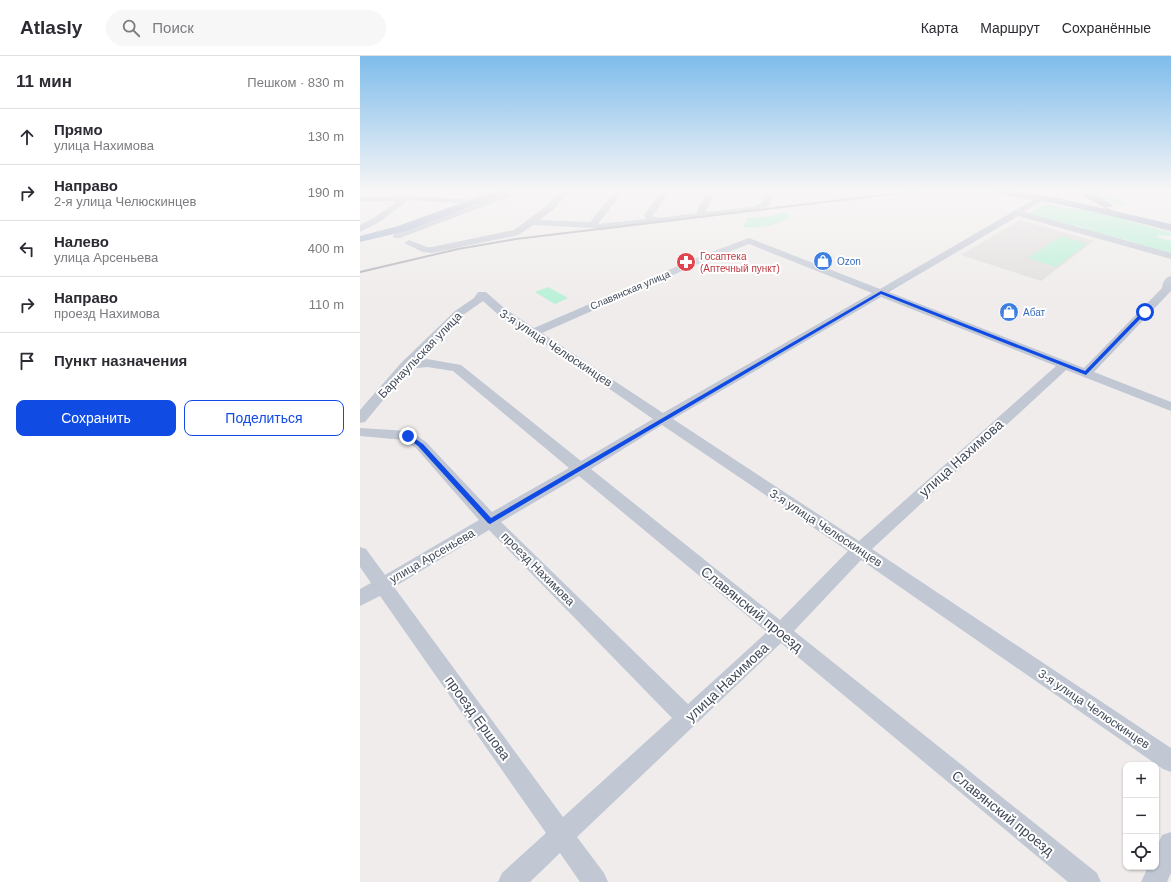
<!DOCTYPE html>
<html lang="ru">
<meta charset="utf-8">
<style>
body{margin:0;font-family:Helvetica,sans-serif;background:#f7f7f7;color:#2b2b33}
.controls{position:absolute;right:12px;bottom:12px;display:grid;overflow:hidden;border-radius:8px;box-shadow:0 1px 3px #0004}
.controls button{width:36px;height:36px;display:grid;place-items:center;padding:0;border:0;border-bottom:1px solid #e1e1e2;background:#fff;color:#2b2b33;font:20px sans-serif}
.stop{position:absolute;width:12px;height:12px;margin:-9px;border:3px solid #104be4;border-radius:50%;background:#fff}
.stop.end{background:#104be4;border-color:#fff;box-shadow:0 1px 4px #0008}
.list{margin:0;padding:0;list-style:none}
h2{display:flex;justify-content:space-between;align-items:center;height:52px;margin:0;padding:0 16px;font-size:17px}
h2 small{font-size:13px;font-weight:400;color:#7c7c81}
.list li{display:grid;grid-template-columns:26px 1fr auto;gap:12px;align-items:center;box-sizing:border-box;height:56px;padding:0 16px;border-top:1px solid #e1e1e2}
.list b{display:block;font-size:15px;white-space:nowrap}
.list p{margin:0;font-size:13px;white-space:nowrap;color:#7c7c81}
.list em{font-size:13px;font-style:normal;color:#7c7c81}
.actions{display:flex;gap:8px;padding:12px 16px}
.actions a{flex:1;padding:9px 0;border:1px solid #104be4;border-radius:8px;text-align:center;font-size:14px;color:#104be4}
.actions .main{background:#104be4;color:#fff}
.icon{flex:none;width:22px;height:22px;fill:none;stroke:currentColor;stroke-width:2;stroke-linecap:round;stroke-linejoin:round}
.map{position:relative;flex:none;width:811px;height:826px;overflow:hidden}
header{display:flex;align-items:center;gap:24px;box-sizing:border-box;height:56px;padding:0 20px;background:#fff;border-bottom:1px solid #e1e1e2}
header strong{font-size:19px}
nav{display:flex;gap:22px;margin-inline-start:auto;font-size:14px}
.search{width:280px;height:36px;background:#f7f7f7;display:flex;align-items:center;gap:10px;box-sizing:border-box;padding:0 14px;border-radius:22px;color:#7c7c81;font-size:15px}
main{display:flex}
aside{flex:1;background:#fff}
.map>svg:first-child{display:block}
</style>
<header>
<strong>Atlasly</strong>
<div class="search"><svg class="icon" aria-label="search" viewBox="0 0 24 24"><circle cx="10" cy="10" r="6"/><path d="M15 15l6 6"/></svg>Поиск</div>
<nav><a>Карта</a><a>Маршрут</a><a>Сохранённые</a></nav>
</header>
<main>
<aside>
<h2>11 мин<small>Пешком · 830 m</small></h2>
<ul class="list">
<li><svg class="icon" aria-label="ahead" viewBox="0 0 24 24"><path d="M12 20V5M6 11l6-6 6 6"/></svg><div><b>Прямо</b><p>улица Нахимова</p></div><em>130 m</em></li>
<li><svg class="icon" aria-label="right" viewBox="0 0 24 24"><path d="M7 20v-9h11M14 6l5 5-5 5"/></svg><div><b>Направо</b><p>2-я улица Челюскинцев</p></div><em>190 m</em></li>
<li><svg class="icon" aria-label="left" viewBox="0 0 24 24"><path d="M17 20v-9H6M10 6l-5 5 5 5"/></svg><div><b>Налево</b><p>улица Арсеньева</p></div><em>400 m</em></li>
<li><svg class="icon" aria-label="right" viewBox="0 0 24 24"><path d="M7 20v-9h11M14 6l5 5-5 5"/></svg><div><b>Направо</b><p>проезд Нахимова</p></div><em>110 m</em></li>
<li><svg class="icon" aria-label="arrive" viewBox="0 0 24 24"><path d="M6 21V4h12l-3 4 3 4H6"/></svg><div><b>Пункт назначения</b></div></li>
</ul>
<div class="actions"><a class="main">Сохранить</a><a>Поделиться</a></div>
</aside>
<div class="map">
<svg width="811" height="826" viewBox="0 0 811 826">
<rect width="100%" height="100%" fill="#efeceb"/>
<path fill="#e0dddd" d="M 660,164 L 734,185 L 681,225 L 601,199 Z"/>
<path fill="#b6f0d6" d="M 726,134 L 743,134 L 766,147 L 762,150 L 748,145 Z
M 690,148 L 703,152 L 717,153 L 763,163 L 811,177 L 811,180 L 798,179 L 796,181 L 811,185 L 811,199 L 767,184 L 733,177 L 719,170 L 710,170 L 668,158 C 671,156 686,148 690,148 Z
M 421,157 L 428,158 L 430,161 C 419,168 392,176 382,169 L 386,166 L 387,162 L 412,160 Z
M 701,180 L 727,188 L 696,211 L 668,202 Z
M 188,231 L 208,242 L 195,248 L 175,236 Z"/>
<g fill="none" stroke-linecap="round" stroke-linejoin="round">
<path fill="#c1c8d4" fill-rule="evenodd" d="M 156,134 L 167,134 L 40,182 L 34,182 L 33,180 L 34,178 Z
M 202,134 L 210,134 L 193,154 L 179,164 L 230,166 L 256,134 L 264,134 L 238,168 L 286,163 L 284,159 L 302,134 L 310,134 L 293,160 L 299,162 L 338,157 L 337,155 L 348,134 L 356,134 L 346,156 L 393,151 L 402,147 L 406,134 L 414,134 L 409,150 L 395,155 L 241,174 L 232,172 L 173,169 L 160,178 L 154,180 L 72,197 L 63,196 L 44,187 L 49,184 L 67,191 L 72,191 L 154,174 L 187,150 Z
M 52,140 L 111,144 L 115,146 L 111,148 L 48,144 L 21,165 L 0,176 L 0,169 L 15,161 L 37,145 L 0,145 L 0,141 Z
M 680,140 L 686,140 L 687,142 L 664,156 L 811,197 L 811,203 L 658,160 L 529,236 L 724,312 L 802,232 C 803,226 805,221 811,220 L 811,235 L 734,316 L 811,346 L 811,355 L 706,314 L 512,493 L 811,692 L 811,716 L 803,713 L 501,504 L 434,575 L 737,817 L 741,826 L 708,826 L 421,587 L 217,781 L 244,817 L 248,826 L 220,826 L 200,797 L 170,826 L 138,826 L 142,817 L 186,777 L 20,540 L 0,550 L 0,533 L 11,527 L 0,511 L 0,491 L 6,493 L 25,519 L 119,464 L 56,392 L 44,384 L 0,380 L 0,372 L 48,375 L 53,377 L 66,386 L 132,456 L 209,412 L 93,315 L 67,311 L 49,313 L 5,366 L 0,367 L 0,354 L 41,307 L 95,255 L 114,242 L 118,236 L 126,236 L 144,252 L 174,272 L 341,200 L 389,182 L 520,233 ZM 389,188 L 512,237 L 303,357 L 182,277 L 347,204 ZM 521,241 L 696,310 L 499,485 L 313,363 ZM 123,245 L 142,262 L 170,278 L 293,363 L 221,405 L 101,309 L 67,303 L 57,305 L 103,259 ZM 302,369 L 488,495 L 420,564 L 231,413 ZM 219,420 L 407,576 L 328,648 L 141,466 ZM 129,474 L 312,662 L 203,761 L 34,531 Z
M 811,776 L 811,817 L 807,826 L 781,826 L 788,811 L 796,811 L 796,793 L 802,779 Z"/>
<path fill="#a9b5cd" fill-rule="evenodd" d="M 137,134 L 151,134 L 149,136 L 46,175 L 0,186 L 0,180 L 38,170 Z
M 625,134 L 648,134 L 694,141 L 811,168 L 811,174 L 694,147 L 630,137 Z
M 714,134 L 726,134 L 753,149 L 752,151 L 744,151 Z"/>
<path stroke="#adafb7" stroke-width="1" d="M 713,134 L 765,162 L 811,175"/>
<path stroke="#adafb7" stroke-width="2" d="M 0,216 L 98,193 L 156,183 L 565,134"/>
</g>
<linearGradient id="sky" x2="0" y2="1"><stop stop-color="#7ebceb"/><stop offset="0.54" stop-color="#f8f6f6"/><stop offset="1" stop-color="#f8f6f6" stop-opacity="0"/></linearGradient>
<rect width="811" height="249" fill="url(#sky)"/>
<path fill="#104be4" d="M 521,235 L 725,315 L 783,255 L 787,256 L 726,319 L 521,238 L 130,468 L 128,467 L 58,390 L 45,380 L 50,379 L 63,388 L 131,462 Z"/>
<defs>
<symbol id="shop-disc" viewBox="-11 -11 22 22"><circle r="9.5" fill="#3f7fe0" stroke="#fff"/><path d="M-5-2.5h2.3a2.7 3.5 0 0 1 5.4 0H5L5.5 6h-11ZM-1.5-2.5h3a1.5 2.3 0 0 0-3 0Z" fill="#fff"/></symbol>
<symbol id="pharmacy-disc" viewBox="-11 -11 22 22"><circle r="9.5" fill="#e0444e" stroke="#fff"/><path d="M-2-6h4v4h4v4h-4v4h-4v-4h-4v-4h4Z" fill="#fff"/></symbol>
</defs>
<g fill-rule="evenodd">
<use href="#shop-disc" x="452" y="194" width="22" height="22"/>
<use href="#pharmacy-disc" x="315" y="195" width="22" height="22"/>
<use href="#shop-disc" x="638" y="245" width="22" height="22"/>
</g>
<g text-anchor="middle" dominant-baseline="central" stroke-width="4" stroke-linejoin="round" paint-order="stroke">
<g font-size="10" fill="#be3a42" stroke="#fff" text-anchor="start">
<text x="340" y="200">Госаптека<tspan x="340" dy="12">(Аптечный пункт)</tspan></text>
</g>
<g font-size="10" fill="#366cbe" stroke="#fff" text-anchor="start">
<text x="477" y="205">Ozon</text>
<text x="663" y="256">Абат</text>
</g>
<g font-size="10" fill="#434b5a" stroke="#fff">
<text transform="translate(270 234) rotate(-23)">Славянская улица</text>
</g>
<g font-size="12" fill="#434b5a" stroke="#fff">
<text transform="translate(196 292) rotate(33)">3-я улица Челюскинцев</text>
<text transform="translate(60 299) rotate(-46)">Барнаульская улица</text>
<text transform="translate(466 472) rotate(33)">3-я улица Челюскинцев</text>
<text transform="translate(72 500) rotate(-30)">улица Арсеньева</text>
<text transform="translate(178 513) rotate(45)">проезд Нахимова</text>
<text transform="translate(734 653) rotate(34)">3-я улица Челюскинцев</text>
</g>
<g font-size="14" fill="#434b5a" stroke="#fff">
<text transform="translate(601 402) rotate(-42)">улица Нахимова</text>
<text transform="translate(392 553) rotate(39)">Славянский проезд</text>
<text transform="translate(367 626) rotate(-43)">улица Нахимова</text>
<text transform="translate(118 662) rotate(54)">проезд Ершова</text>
<text transform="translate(643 757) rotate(39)">Славянский проезд</text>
</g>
</g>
</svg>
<div class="controls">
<button>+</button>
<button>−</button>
<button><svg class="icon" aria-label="locate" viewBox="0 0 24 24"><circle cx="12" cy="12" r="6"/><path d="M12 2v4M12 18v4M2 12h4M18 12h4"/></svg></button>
</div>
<div class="stop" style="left:785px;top:256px"></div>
<div class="stop end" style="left:48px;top:380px"></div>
</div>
</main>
